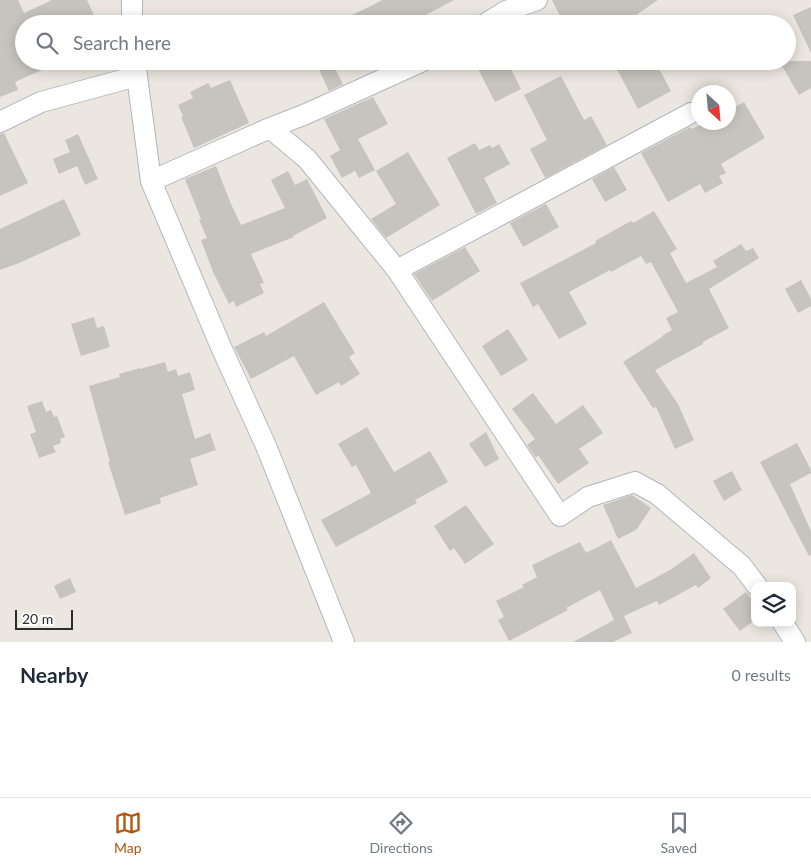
<!DOCTYPE html>
<style>
body{margin:0;font-family:Lato,sans-serif;background:#f6f6f7;color:#1f2937}
.controls{position:absolute;right:15px;bottom:15px;display:grid;overflow:hidden;border-radius:10px;box-shadow:0 2px 12px #0003}
.controls button{width:45px;height:45px;display:grid;place-items:center;padding:0;border:0;border-bottom:1px solid #e0e1e3;background:#fff;color:#1f2937;font:25px sans-serif}
.compass{position:absolute;left:691px;top:85px;width:45px;height:45px;border-radius:50%;background:#fff;box-shadow:0 2px 12px #0003;rotate:154deg}
.scale{position:absolute;left:15px;bottom:12px;width:58px;box-sizing:border-box;padding-left:5px;border:2px solid #2c2c2c;border-top:0;font-size:14px;line-height:18px;white-space:nowrap;color:#2c2c2c;-webkit-text-stroke:4px #fff;paint-order:stroke}
.list{margin:0;padding:0;list-style:none}
h2{display:flex;justify-content:space-between;align-items:center;height:65px;margin:0;padding:0 20px;font-size:21px}
h2 small{font-size:16px;font-weight:400;color:#747a83}
.icon{flex:none;width:28px;height:28px;fill:none;stroke:currentColor;stroke-width:2;stroke-linecap:round;stroke-linejoin:round}
.map{position:relative;flex:none;width:811px;height:642px;overflow:hidden}
.search{position:absolute;background:#fff;box-shadow:0 2px 12px #0003;left:15px;right:15px;top:15px;height:55px;display:flex;align-items:center;gap:12px;box-sizing:border-box;padding:0 18px;border-radius:28px;color:#747a83;font-size:19px}
.sheet{height:155px;background:#fff}
nav{display:flex;justify-content:space-around;align-items:center;box-sizing:border-box;height:70px;border-top:1px solid #e0e1e3;background:#fff;font-size:14px;color:#747a83}
nav a{display:grid;justify-items:center;gap:2px}
nav .on{color:#b45309}
.map>svg:first-child{display:block}
</style>
<div class="map">
<svg width="811" height="642" viewBox="0 0 811 642">
<rect width="100%" height="100%" fill="#ece6e0"/>
<path fill="#c7c3bf" d="M 0,0 L 18,0 L 24,13 L 52,0 L 87,0 L 98,24 L 24,24 L 24,61 L 62,61 L 15,82 L 18,90 L 0,97 Z
M 382,0 L 454,0 L 424,16 L 427,24 L 333,24 L 371,6 Z
M 552,0 L 658,0 L 623,24 L 564,24 Z
M 811,7 L 811,53 L 793,15 Z
M 315,61 L 331,61 L 343,84 L 329,91 Z
M 474,61 L 507,61 L 521,89 L 495,102 Z
M 611,61 L 655,61 L 671,91 L 638,109 L 619,73 Z
M 779,61 L 811,61 L 811,88 L 799,95 Z
M 561,76 L 584,120 L 591,116 L 607,145 L 545,178 L 530,149 L 547,140 L 524,95 Z
M 230,80 L 249,123 L 194,148 L 181,117 L 183,116 L 178,105 L 193,98 L 190,92 L 208,83 L 211,88 Z
M 373,97 L 388,124 L 358,139 L 375,170 L 359,178 L 355,171 L 342,178 L 330,156 L 340,150 L 324,119 Z
M 744,102 L 765,138 L 721,164 L 726,173 L 719,176 L 723,183 L 705,193 L 700,184 L 668,202 L 641,153 L 690,127 L 692,129 L 706,122 L 728,122 L 728,111 Z
M 4,133 L 28,183 L 0,196 L 0,134 Z
M 78,134 L 98,179 L 85,185 L 77,166 L 59,174 L 53,159 L 70,152 L 65,140 Z
M 475,143 L 479,150 L 490,145 L 492,148 L 499,144 L 510,164 L 484,178 L 497,203 L 476,214 L 447,158 Z
M 408,152 L 440,205 L 386,238 L 371,219 L 396,204 L 376,171 Z
M 216,166 L 231,204 L 241,225 L 285,208 L 271,180 L 288,171 L 295,185 L 307,179 L 327,218 L 293,236 L 294,237 L 251,254 L 264,283 L 260,284 L 264,293 L 236,307 L 234,301 L 229,304 L 213,272 L 201,240 L 207,238 L 199,220 L 201,219 L 185,179 Z
M 614,167 L 627,190 L 605,202 L 592,179 Z
M 64,199 L 81,235 L 19,263 L 0,270 L 0,229 Z
M 546,204 L 559,227 L 523,247 L 510,223 Z
M 654,211 L 677,249 L 670,253 L 686,283 L 717,267 L 713,261 L 741,244 L 746,251 L 753,248 L 759,258 L 709,289 L 729,328 L 703,342 L 703,344 L 655,370 L 678,404 L 694,440 L 675,449 L 656,407 L 653,408 L 623,362 L 662,337 L 662,336 L 672,330 L 666,318 L 678,312 L 651,262 L 646,264 L 641,256 L 611,272 L 610,270 L 569,292 L 587,324 L 559,339 L 538,304 L 533,307 L 520,283 L 596,243 L 595,241 L 631,221 L 633,223 Z
M 465,247 L 480,271 L 432,301 L 414,274 Z
M 801,280 L 811,299 L 811,306 L 798,313 L 785,289 Z
M 324,302 L 355,353 L 349,357 L 360,374 L 341,386 L 339,382 L 316,395 L 294,356 L 251,379 L 234,347 L 264,332 L 266,336 Z
M 94,317 L 97,328 L 104,326 L 110,347 L 81,356 L 71,324 Z
M 508,329 L 528,360 L 501,376 L 482,346 Z
M 165,362 L 168,372 L 176,369 L 178,376 L 190,372 L 195,390 L 182,394 L 195,439 L 210,433 L 216,450 L 190,459 L 198,485 L 160,498 L 161,503 L 125,515 L 108,462 L 110,462 L 89,386 L 120,377 L 119,374 L 140,368 L 140,369 Z
M 533,393 L 556,424 L 583,405 L 603,433 L 579,449 L 589,463 L 558,484 L 538,455 L 536,458 L 527,445 L 535,439 L 512,409 Z
M 42,401 L 46,412 L 51,410 L 54,417 L 57,416 L 65,437 L 60,439 L 61,443 L 53,446 L 56,452 L 39,458 L 30,434 L 36,432 L 27,406 Z
M 367,427 L 394,472 L 430,451 L 448,482 L 415,500 L 417,503 L 336,547 L 321,520 L 371,493 L 356,465 L 352,467 L 338,444 Z
M 486,432 L 499,459 L 485,467 L 469,444 Z
M 797,443 L 811,470 L 811,473 L 790,484 L 811,531 L 811,555 L 809,556 L 760,462 Z
M 732,471 L 742,490 L 724,501 L 713,481 Z
M 632,495 L 651,508 L 636,530 L 618,539 L 603,505 Z
M 466,505 L 494,544 L 465,564 L 454,548 L 450,551 L 434,526 Z
M 611,540 L 636,588 L 670,570 L 694,553 L 711,578 L 698,588 L 696,585 L 659,605 L 657,601 L 624,616 L 632,633 L 613,642 L 573,642 L 614,620 L 600,590 L 566,608 L 568,610 L 509,641 L 498,620 L 504,617 L 496,601 L 524,587 L 522,585 L 537,577 L 532,565 L 580,542 L 586,553 Z
M 70,578 L 76,592 L 60,599 L 54,586 Z
M 746,592 L 755,604 L 755,620 L 740,631 L 723,609 Z"/>
<g fill="none" stroke-linecap="round" stroke-linejoin="round">
<defs>
<path id="street" d="M 132,0 L 132,24
M 485,24 L 506,11 L 537,0
M 135,61 L 151,181 L 221,347 L 266,446 L 344,642
M 0,122 L 41,102 L 137,76
M 270,128 L 307,159 L 397,270 L 560,516 L 588,497 L 635,482 L 657,494 L 742,566 L 757,586
M 151,181 L 270,128 L 306,114 L 423,61
M 397,270 L 691,113
M 783,623 L 795,642"/>
</defs>
<use href="#street" stroke="#b3b6be" stroke-width="22"/>
<use href="#street" stroke="#fff" stroke-width="20"/>
</g>
</svg>
<div class="controls">
<button><svg class="icon" aria-label="layers" viewBox="0 0 24 24"><path d="M12 4l9 5-9 5-9-5zM3 14l9 5 9-5"/></svg></button>
</div>
<svg class="compass" viewBox="-18 -18 36 36"><path d="M0-13l5 13h-10z" fill="#e53935"/><path d="M0 13l5-13h-10z" fill="#747a83"/></svg>
<div class="scale">20 m</div>
<div class="search"><svg class="icon" aria-label="search" viewBox="0 0 24 24"><circle cx="10" cy="10" r="6"/><path d="M15 15l6 6"/></svg>Search here</div>
</div>
<section class="sheet">
<h2>Nearby<small>0 results</small></h2>
<ul class="list">
</ul>
</section>
<nav>
<a class="on"><svg class="icon" aria-label="map" viewBox="0 0 24 24"><path d="M3 6l6-2 6 2 6-2v14l-6 2-6-2-6 2zM9 4v14M15 6v14"/></svg>Map</a>
<a><svg class="icon" aria-label="directions" viewBox="0 0 24 24"><path d="M12 3l9 9-9 9-9-9zM9 14v-3h6M13 9l2 2-2 2"/></svg>Directions</a>
<a><svg class="icon" aria-label="saved" viewBox="0 0 24 24"><path d="M7 4h10v16l-5-4-5 4z"/></svg>Saved</a>
</nav>
